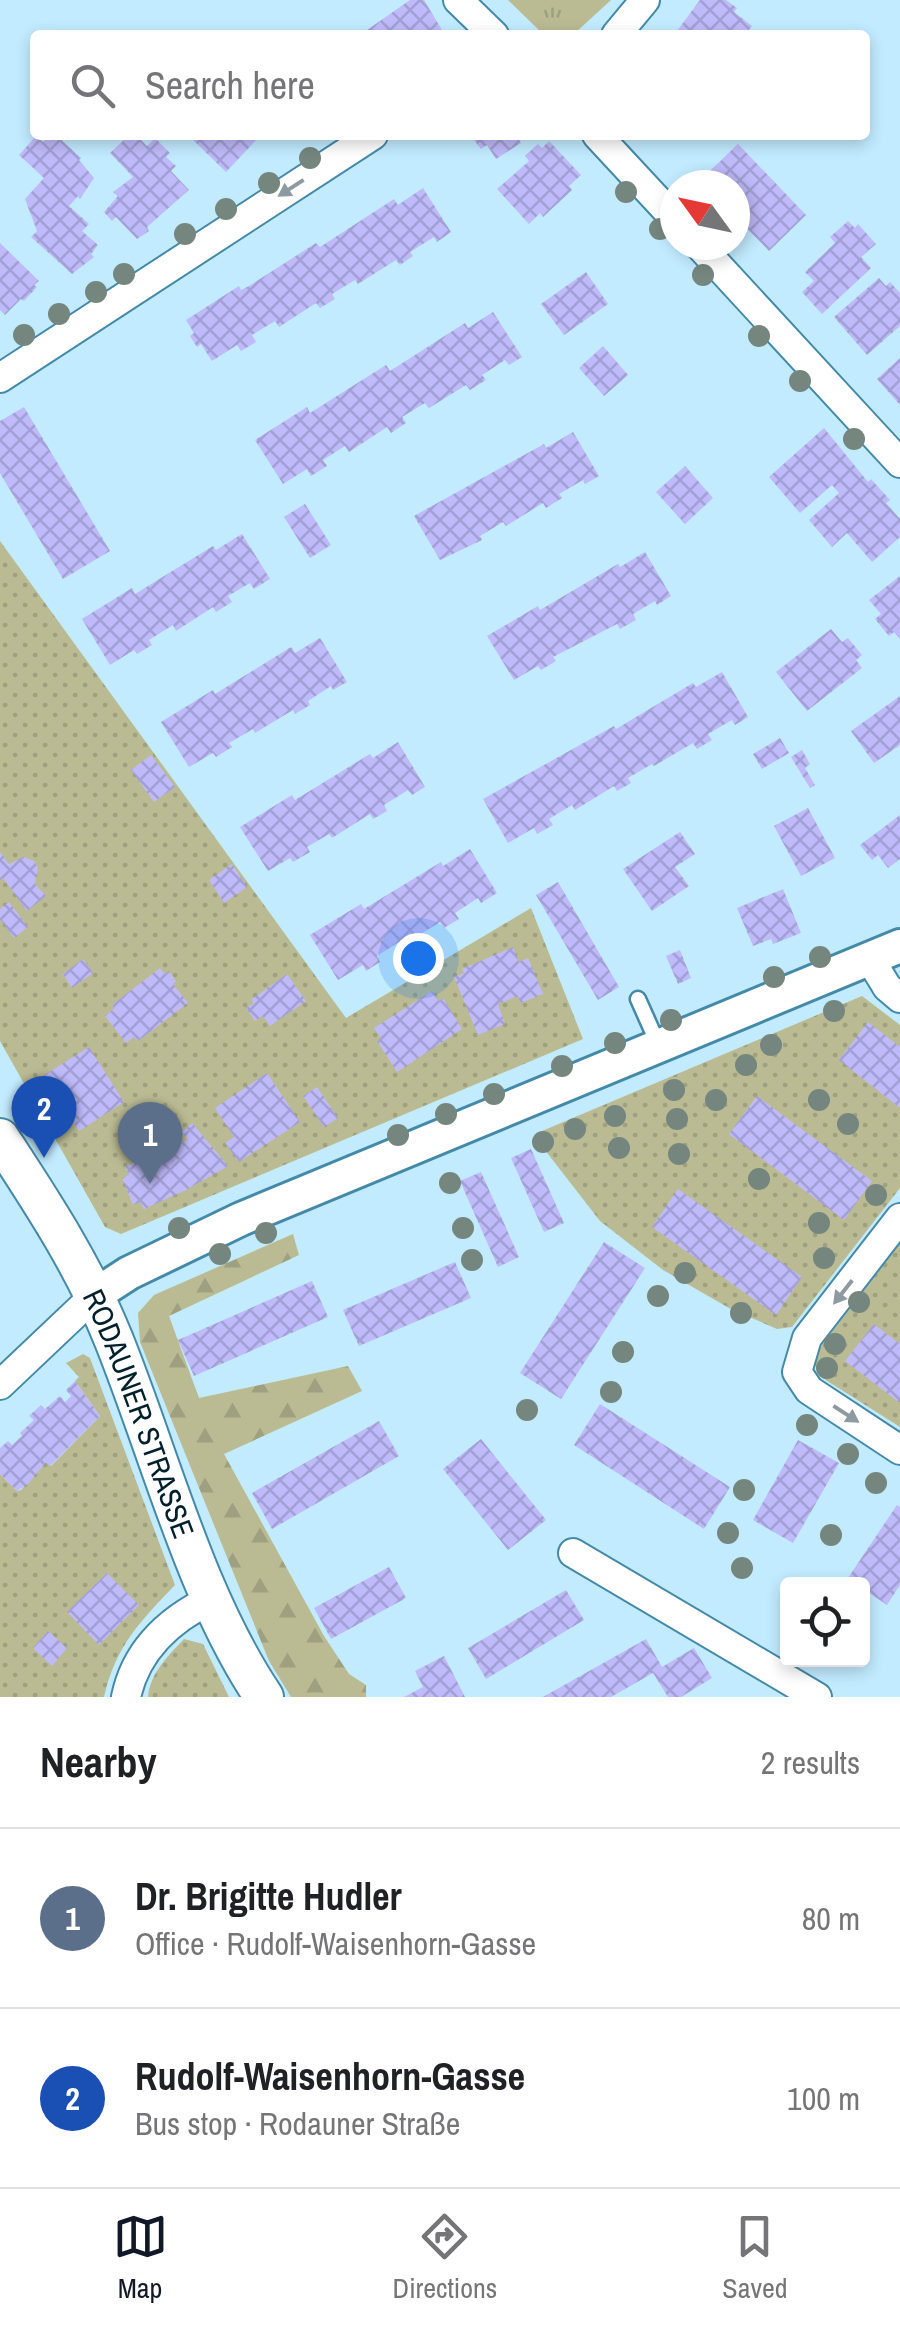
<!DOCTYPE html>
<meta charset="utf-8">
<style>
body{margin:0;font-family:"Archivo Narrow",sans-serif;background:#f6f6f6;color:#202124}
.controls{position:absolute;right:30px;bottom:30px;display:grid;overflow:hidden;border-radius:10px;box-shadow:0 5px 15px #0003}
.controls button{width:90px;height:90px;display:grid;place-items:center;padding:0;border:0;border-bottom:2px solid #e0e0e0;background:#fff;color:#202124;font:50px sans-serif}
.compass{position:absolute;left:660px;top:170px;width:90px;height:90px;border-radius:50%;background:#fff;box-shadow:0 5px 15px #0003;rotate:303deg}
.you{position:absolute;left:418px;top:958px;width:35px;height:35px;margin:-25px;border:8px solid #fff;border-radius:50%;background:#1a73e8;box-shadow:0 0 0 15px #1a73e833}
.badge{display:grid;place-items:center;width:65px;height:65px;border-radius:50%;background:#111827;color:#fff;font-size:32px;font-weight:700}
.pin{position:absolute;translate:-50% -82px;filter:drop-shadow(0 2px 5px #0008)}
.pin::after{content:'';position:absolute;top:52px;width:35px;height:30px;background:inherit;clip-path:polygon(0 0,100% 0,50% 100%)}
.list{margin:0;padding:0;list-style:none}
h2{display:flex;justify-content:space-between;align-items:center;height:130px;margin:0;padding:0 40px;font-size:42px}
h2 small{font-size:32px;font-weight:400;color:#757577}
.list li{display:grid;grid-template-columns:65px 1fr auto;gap:30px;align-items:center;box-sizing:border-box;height:180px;padding:0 40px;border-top:2px solid #e0e0e0}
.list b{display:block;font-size:38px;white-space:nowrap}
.list p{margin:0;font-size:32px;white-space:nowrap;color:#757577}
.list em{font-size:32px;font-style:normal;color:#757577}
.icon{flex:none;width:55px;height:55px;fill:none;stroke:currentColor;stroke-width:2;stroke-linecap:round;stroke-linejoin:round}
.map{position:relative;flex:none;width:900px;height:1697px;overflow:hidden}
.search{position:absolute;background:#fff;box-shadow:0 5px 15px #0003;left:30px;right:30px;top:30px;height:110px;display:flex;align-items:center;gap:25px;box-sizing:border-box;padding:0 35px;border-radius:10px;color:#757577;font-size:38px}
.sheet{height:490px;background:#fff}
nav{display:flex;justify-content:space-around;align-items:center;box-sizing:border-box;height:140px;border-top:2px solid #e0e0e0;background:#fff;font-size:28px;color:#757577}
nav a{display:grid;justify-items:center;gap:5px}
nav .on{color:#111827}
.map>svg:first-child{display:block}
</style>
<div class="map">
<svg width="900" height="1697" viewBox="0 0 900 1697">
<defs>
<pattern id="grass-dots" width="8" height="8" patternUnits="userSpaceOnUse" patternTransform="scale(2.5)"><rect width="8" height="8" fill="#babb93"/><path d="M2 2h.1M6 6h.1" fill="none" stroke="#9ea07f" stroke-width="1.8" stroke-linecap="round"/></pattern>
<pattern id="forest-firs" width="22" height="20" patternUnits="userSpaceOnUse" patternTransform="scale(2.5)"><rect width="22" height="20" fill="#babb93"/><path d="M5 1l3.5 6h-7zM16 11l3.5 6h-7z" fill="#9ea07f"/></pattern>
<pattern id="park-tufts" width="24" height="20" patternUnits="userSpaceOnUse" patternTransform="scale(2.5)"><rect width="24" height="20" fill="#babb93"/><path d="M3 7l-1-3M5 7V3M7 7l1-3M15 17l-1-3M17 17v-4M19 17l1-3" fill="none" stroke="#9ea07f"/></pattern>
<pattern id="building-cross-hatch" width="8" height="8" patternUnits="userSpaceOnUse" patternTransform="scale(2.5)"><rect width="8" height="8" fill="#bfbaf9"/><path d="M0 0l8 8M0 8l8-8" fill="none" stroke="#a2a0d6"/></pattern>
</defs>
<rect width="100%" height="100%" fill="#c2ebff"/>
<path fill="url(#grass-dots)" d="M 0,541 L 346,1018 L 531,908 L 583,1039 L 121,1234 L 105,1227 L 0,1041 Z
M 862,996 L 900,1025 L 900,1188 L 792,1327 L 777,1329 L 729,1308 L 663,1270 L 600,1221 L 541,1145 L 538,1139 L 542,1131 Z
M 900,1243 L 900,1427 L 821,1377 L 813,1361 L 822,1345 Z
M 83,1354 L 90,1358 L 175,1585 C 140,1622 116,1645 104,1697 L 0,1697 L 0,1474 L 17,1491 L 21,1490 L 46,1462 L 51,1466 L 100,1416 L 75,1381 L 79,1377 L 66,1363 Z
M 184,1639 L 203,1644 L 229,1697 L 148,1697 C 150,1673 168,1656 184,1639 Z"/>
<path fill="url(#forest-firs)" d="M 293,1234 L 299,1255 L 169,1316 L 199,1398 L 348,1366 L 362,1391 L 224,1454 L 324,1636 L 349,1674 L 366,1685 L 366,1697 L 291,1697 L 269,1661 L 140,1342 L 138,1313 L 154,1295 Z"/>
<path fill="url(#park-tufts)" d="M 508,0 L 611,0 L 575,33 L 544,35 Z"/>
<path fill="url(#building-cross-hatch)" d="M 410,0 L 424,0 L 445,35 L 360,35 Z
M 700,0 L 726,0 L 737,8 L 734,12 L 752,26 L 745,35 L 674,35 Z
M 49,135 L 56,135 L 81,158 L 79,160 L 94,178 L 80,199 L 78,196 L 69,206 L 89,224 L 82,231 L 98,245 L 91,254 L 94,257 L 72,274 L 31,237 L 37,231 L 25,199 L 44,178 L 19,155 L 36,136 L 43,142 Z
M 129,135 L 136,135 L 147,146 L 155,138 L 170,153 L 166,157 L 176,166 L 171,171 L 189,190 L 147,227 L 149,231 L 137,239 L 116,217 L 112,221 L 104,212 L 118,196 L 113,192 L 133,177 L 110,153 Z
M 192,135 L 255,135 L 258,138 L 226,172 L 190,137 Z
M 470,135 L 516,135 L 521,143 L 496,159 L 487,145 L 481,149 Z
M 549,141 L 581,175 L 569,186 L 572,190 L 543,217 L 540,213 L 529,224 L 497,189 L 529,161 L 525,156 L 538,144 L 542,148 Z
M 738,144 L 806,215 L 769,251 L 735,216 L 735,185 L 706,185 L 701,180 Z
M 423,188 L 451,232 L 437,242 L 434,237 L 410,252 L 413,256 L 400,265 L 396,260 L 358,284 L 355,280 L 332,294 L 335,299 L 320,308 L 316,303 L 279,327 L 275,321 L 252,335 L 256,342 L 241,351 L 237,345 L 212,361 L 201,344 L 197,347 L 190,336 L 194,333 L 186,320 L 239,286 L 241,290 L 249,286 L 316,243 L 320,247 L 394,199 L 398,205 Z
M 848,221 L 855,228 L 858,224 L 876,244 L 861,257 L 871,268 L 822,314 L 802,292 L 814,281 L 805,272 L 835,243 L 830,237 Z
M 0,243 L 39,281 L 34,285 L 37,287 L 24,301 L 21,299 L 5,315 L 0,310 Z
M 586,272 L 608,304 L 564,335 L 541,304 Z
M 879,278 L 886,286 L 890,282 L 900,293 L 900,326 L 867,355 L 834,317 Z
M 493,312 L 522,357 L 509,365 L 505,360 L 482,375 L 486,380 L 470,390 L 466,385 L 429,408 L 425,403 L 402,417 L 406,423 L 391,433 L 387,427 L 349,452 L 345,446 L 323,460 L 327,466 L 311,476 L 307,469 L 283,484 L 255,440 L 307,407 L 310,413 L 386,365 L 390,371 L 465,323 L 468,328 Z
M 603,346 L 628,375 L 604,396 L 579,368 Z
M 900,358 L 900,405 L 877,379 Z
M 24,407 L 110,551 L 63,579 L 0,473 L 0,421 Z
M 824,428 L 868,482 L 871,479 L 890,500 L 886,503 L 900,519 L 900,537 L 872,562 L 847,533 L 832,547 L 809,520 L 839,493 L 832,485 L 800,513 L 769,477 Z
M 573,432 L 599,476 L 585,484 L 583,480 L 559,494 L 562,498 L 546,508 L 543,503 L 506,526 L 503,522 L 480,536 L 482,540 L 440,560 L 414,516 L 544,444 L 546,448 Z
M 685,466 L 713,498 L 685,524 L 656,492 Z
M 305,504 L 331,545 L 310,558 L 284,517 Z
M 242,534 L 270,579 L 254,589 L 250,583 L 228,596 L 232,602 L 216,612 L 213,607 L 176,631 L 173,625 L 149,640 L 152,645 L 137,654 L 134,650 L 110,665 L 82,619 L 132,588 L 135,594 L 213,546 L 216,550 Z
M 645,552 L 671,596 L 657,605 L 655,601 L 633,614 L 636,620 L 620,629 L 617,624 L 553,657 L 556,661 L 541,670 L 538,666 L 514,680 L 487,636 L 538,606 L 540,610 L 618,564 L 620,567 Z
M 900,576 L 900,639 L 894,632 L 889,636 L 875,619 L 881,614 L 869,600 Z
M 831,629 L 842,642 L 848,638 L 862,655 L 856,660 L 862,668 L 807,711 L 776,672 Z
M 320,638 L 347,682 L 333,690 L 331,686 L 308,701 L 310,705 L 295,714 L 293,710 L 255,733 L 253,729 L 229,743 L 232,747 L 216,757 L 213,753 L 189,767 L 161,722 L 213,690 L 215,694 L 291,647 L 295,653 Z
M 722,672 L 748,717 L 735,725 L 732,720 L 708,734 L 712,740 L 697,749 L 693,743 L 654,766 L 652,764 L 628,778 L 631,783 L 617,791 L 614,786 L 575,810 L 572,805 L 549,819 L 553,825 L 537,834 L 534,828 L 508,843 L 483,799 L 614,726 L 616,729 L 693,683 L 696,687 Z
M 900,696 L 900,745 L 874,763 L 851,731 Z
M 780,738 L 789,753 L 762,769 L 753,754 Z
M 398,742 L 425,787 L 412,795 L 408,790 L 384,805 L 387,811 L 373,819 L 370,814 L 332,838 L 329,834 L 307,847 L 310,852 L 293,862 L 290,858 L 268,871 L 240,827 L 292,795 L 295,800 L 370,754 L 373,758 Z
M 802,750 L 810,764 L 805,768 L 815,785 L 810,788 L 791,757 Z
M 151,755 L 175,787 L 154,802 L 131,770 Z
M 808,808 L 835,858 L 801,876 L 774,826 Z
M 900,815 L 900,859 L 888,868 L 878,855 L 872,860 L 860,845 Z
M 680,832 L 695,854 L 675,867 L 689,886 L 652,911 L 623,869 Z
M 470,849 L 497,893 L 481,903 L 478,898 L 455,913 L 459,919 L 444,928 L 440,922 L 402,946 L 399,942 L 377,956 L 380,962 L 366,971 L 363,965 L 338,980 L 310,935 L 361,904 L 364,909 L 441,862 L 443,866 Z
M 0,852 L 9,864 L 24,857 L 34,861 L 38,868 L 35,884 L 46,896 L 27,911 L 3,878 L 0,880 Z
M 232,864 L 247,887 L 224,903 L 209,880 Z
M 558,882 L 619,987 L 598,1000 L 536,895 Z
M 783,889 L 801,933 L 773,944 L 771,939 L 753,946 L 737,908 Z
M 9,902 L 28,927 L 14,938 L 0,919 L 0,909 Z
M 513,947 L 519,962 L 528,958 L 543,994 L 521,1003 L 518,996 L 498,1004 L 505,1024 L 478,1035 L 454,977 L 464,973 L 462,969 Z
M 680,950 L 691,978 L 678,984 L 666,956 Z
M 83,959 L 93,973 L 72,988 L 63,974 Z
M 160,968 L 165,974 L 169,971 L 176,981 L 173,984 L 188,1003 L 138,1041 L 134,1037 L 126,1043 L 105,1016 L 115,1008 L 112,1005 Z
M 287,974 L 306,1001 L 270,1026 L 263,1016 L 255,1021 L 246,1008 L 254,1003 L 251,1000 Z
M 432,991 L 439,1001 L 443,998 L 462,1029 L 397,1072 L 377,1041 L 381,1038 L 374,1028 Z
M 868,1022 L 900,1047 L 900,1108 L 839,1060 Z
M 89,1047 L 124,1102 L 79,1131 L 43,1076 Z
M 267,1073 L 300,1122 L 239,1162 L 225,1143 L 234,1137 L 215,1108 Z
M 317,1087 L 338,1118 L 324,1127 L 303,1096 Z
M 757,1096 L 872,1181 L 844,1220 L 729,1134 Z
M 192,1123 L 228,1166 L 186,1190 L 144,1209 L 140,1202 L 133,1205 L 122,1178 L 129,1175 L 125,1167 L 188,1140 L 182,1132 Z
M 531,1149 L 564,1223 L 544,1232 L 511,1158 Z
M 481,1172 L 519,1257 L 498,1267 L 460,1181 Z
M 678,1189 L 802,1277 L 776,1315 L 652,1227 Z
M 604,1242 L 645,1268 L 561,1399 L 520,1373 Z
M 455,1262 L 471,1298 L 359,1346 L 343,1310 Z
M 312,1281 L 328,1317 L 194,1376 L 178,1340 Z
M 874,1324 L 900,1344 L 900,1403 L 845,1361 Z
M 75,1381 L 100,1416 L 50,1466 L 46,1462 L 28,1484 L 17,1491 L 0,1474 L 0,1448 L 8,1441 L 12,1445 L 22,1436 L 20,1433 L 34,1420 L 29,1416 L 41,1405 L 45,1409 L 60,1396 L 65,1402 L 71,1396 L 66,1390 Z
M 600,1404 L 730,1487 L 704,1529 L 574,1445 Z
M 379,1421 L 399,1456 L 272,1529 L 252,1493 Z
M 481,1439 L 546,1520 L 508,1550 L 443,1469 Z
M 798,1440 L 839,1463 L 793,1543 L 753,1520 Z
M 897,1505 L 900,1507 L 900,1585 L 887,1605 L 862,1588 L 862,1584 L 848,1578 Z
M 389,1567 L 406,1598 L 331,1639 L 314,1608 Z
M 107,1573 L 139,1605 L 99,1645 L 67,1612 Z
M 566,1590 L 584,1620 L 486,1679 L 468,1648 Z
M 48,1631 L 67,1648 L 52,1666 L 33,1648 Z
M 646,1639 L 662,1667 L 694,1648 L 712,1678 L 681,1697 L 668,1697 L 653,1673 L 611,1697 L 543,1697 Z
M 444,1656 L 465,1697 L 404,1697 L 423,1687 L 415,1671 Z"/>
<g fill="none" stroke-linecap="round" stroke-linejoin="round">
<defs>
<path id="service" d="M 638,999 L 658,1044"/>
<path id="minor" d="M 458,0 L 494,35
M 616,35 L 645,0
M 597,135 L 675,219
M 699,245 L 900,463
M 0,378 L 373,135
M 870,959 L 887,987 L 900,998
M 900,1218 L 807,1338 L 797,1372 L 809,1390 L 900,1450
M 0,1385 L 95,1295
M 573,1553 L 817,1697
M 126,1697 C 136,1650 170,1619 212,1599"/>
<path id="tertiary" d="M 95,1295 L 129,1273 L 241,1219 L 900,946"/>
<g id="secondary">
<path id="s1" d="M 0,1138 C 43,1204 83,1264 113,1338 C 160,1454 194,1593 264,1697"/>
</g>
</defs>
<use href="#service" stroke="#448aa8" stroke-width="19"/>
<use href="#minor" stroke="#448aa8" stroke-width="32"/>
<use href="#tertiary" stroke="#448aa8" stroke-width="38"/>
<use href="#secondary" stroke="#448aa8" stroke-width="42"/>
<use href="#service" stroke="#fff" stroke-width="14"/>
<use href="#minor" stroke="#fff" stroke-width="28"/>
<use href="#tertiary" stroke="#fff" stroke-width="32"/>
<use href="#secondary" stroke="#fff" stroke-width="38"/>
</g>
<g fill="#74867e">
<circle cx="310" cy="158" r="11"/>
<circle cx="269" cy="183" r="11"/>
<circle cx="626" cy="192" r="11"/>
<circle cx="226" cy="209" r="11"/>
<circle cx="660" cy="229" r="11"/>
<circle cx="185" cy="234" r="11"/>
<circle cx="124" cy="274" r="11"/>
<circle cx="703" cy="275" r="11"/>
<circle cx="96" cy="292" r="11"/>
<circle cx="59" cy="314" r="11"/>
<circle cx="24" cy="335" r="11"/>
<circle cx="759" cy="336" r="11"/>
<circle cx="800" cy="381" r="11"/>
<circle cx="854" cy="439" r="11"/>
<circle cx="820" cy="957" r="11"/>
<circle cx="774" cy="977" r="11"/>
<circle cx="834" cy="1011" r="11"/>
<circle cx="671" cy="1020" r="11"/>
<circle cx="615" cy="1043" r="11"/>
<circle cx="771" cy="1045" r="11"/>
<circle cx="746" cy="1065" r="11"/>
<circle cx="562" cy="1066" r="11"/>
<circle cx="674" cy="1090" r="11"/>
<circle cx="494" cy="1094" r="11"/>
<circle cx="716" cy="1100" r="11"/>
<circle cx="819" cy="1100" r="11"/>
<circle cx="446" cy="1114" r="11"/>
<circle cx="615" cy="1116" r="11"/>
<circle cx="677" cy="1119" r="11"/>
<circle cx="848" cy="1124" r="11"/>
<circle cx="575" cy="1129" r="11"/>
<circle cx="398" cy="1135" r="11"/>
<circle cx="543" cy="1142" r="11"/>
<circle cx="619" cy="1148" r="11"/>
<circle cx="679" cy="1154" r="11"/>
<circle cx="759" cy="1179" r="11"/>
<circle cx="450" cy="1183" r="11"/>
<circle cx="876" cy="1195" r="11"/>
<circle cx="819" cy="1223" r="11"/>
<circle cx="179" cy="1228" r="11"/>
<circle cx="463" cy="1228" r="11"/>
<circle cx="266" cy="1233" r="11"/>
<circle cx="220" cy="1254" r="11"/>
<circle cx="824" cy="1258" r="11"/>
<circle cx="472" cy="1260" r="11"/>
<circle cx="685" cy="1273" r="11"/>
<circle cx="658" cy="1296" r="11"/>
<circle cx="859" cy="1302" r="11"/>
<circle cx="741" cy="1313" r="11"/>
<circle cx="835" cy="1344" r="11"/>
<circle cx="623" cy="1352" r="11"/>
<circle cx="827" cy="1368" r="11"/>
<circle cx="611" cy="1392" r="11"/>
<circle cx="527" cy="1410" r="11"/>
<circle cx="807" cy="1425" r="11"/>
<circle cx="848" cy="1454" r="11"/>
<circle cx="876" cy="1483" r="11"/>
<circle cx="744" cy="1490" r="11"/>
<circle cx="728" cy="1533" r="11"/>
<circle cx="831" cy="1535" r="11"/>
<circle cx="742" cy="1568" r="11"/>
</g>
<defs><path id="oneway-solid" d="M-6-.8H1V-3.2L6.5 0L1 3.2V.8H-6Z" transform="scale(2.5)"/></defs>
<g fill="#8d9ba0">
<use href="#oneway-solid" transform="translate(291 188) rotate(147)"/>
<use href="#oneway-solid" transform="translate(843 1292) rotate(128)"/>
<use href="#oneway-solid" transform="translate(846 1414) rotate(33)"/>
</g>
<g text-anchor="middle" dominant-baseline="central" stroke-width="8" stroke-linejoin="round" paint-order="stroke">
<g font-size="30" fill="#02202c" stroke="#fff">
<text stroke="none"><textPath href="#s1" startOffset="310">RODAUNER STRASSE</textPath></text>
</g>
</g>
</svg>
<div class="controls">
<button><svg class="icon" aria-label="locate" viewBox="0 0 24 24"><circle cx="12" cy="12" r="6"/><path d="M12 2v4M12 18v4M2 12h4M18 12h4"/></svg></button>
</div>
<svg class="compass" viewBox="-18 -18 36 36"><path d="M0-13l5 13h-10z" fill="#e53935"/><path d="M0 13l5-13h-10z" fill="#757577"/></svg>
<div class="you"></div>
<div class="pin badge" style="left:150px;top:1184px;background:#5c6f8a">1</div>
<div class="pin badge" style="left:44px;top:1158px;background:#1a4fb4">2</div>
<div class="search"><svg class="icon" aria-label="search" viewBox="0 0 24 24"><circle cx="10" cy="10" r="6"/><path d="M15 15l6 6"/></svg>Search here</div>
</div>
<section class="sheet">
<h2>Nearby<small>2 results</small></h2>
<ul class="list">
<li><span class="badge" style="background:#5c6f8a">1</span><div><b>Dr. Brigitte Hudler</b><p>Office · Rudolf-Waisenhorn-Gasse</p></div><em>80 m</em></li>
<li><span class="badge" style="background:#1a4fb4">2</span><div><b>Rudolf-Waisenhorn-Gasse</b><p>Bus stop · Rodauner Straße</p></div><em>100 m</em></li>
</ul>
</section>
<nav>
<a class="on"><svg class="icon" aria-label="map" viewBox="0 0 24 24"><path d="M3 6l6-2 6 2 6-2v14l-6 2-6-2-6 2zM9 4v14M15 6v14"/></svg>Map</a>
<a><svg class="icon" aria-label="directions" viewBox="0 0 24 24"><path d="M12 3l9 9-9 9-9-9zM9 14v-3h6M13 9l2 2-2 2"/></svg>Directions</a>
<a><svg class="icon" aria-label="saved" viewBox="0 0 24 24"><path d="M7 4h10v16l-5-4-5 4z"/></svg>Saved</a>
</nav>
